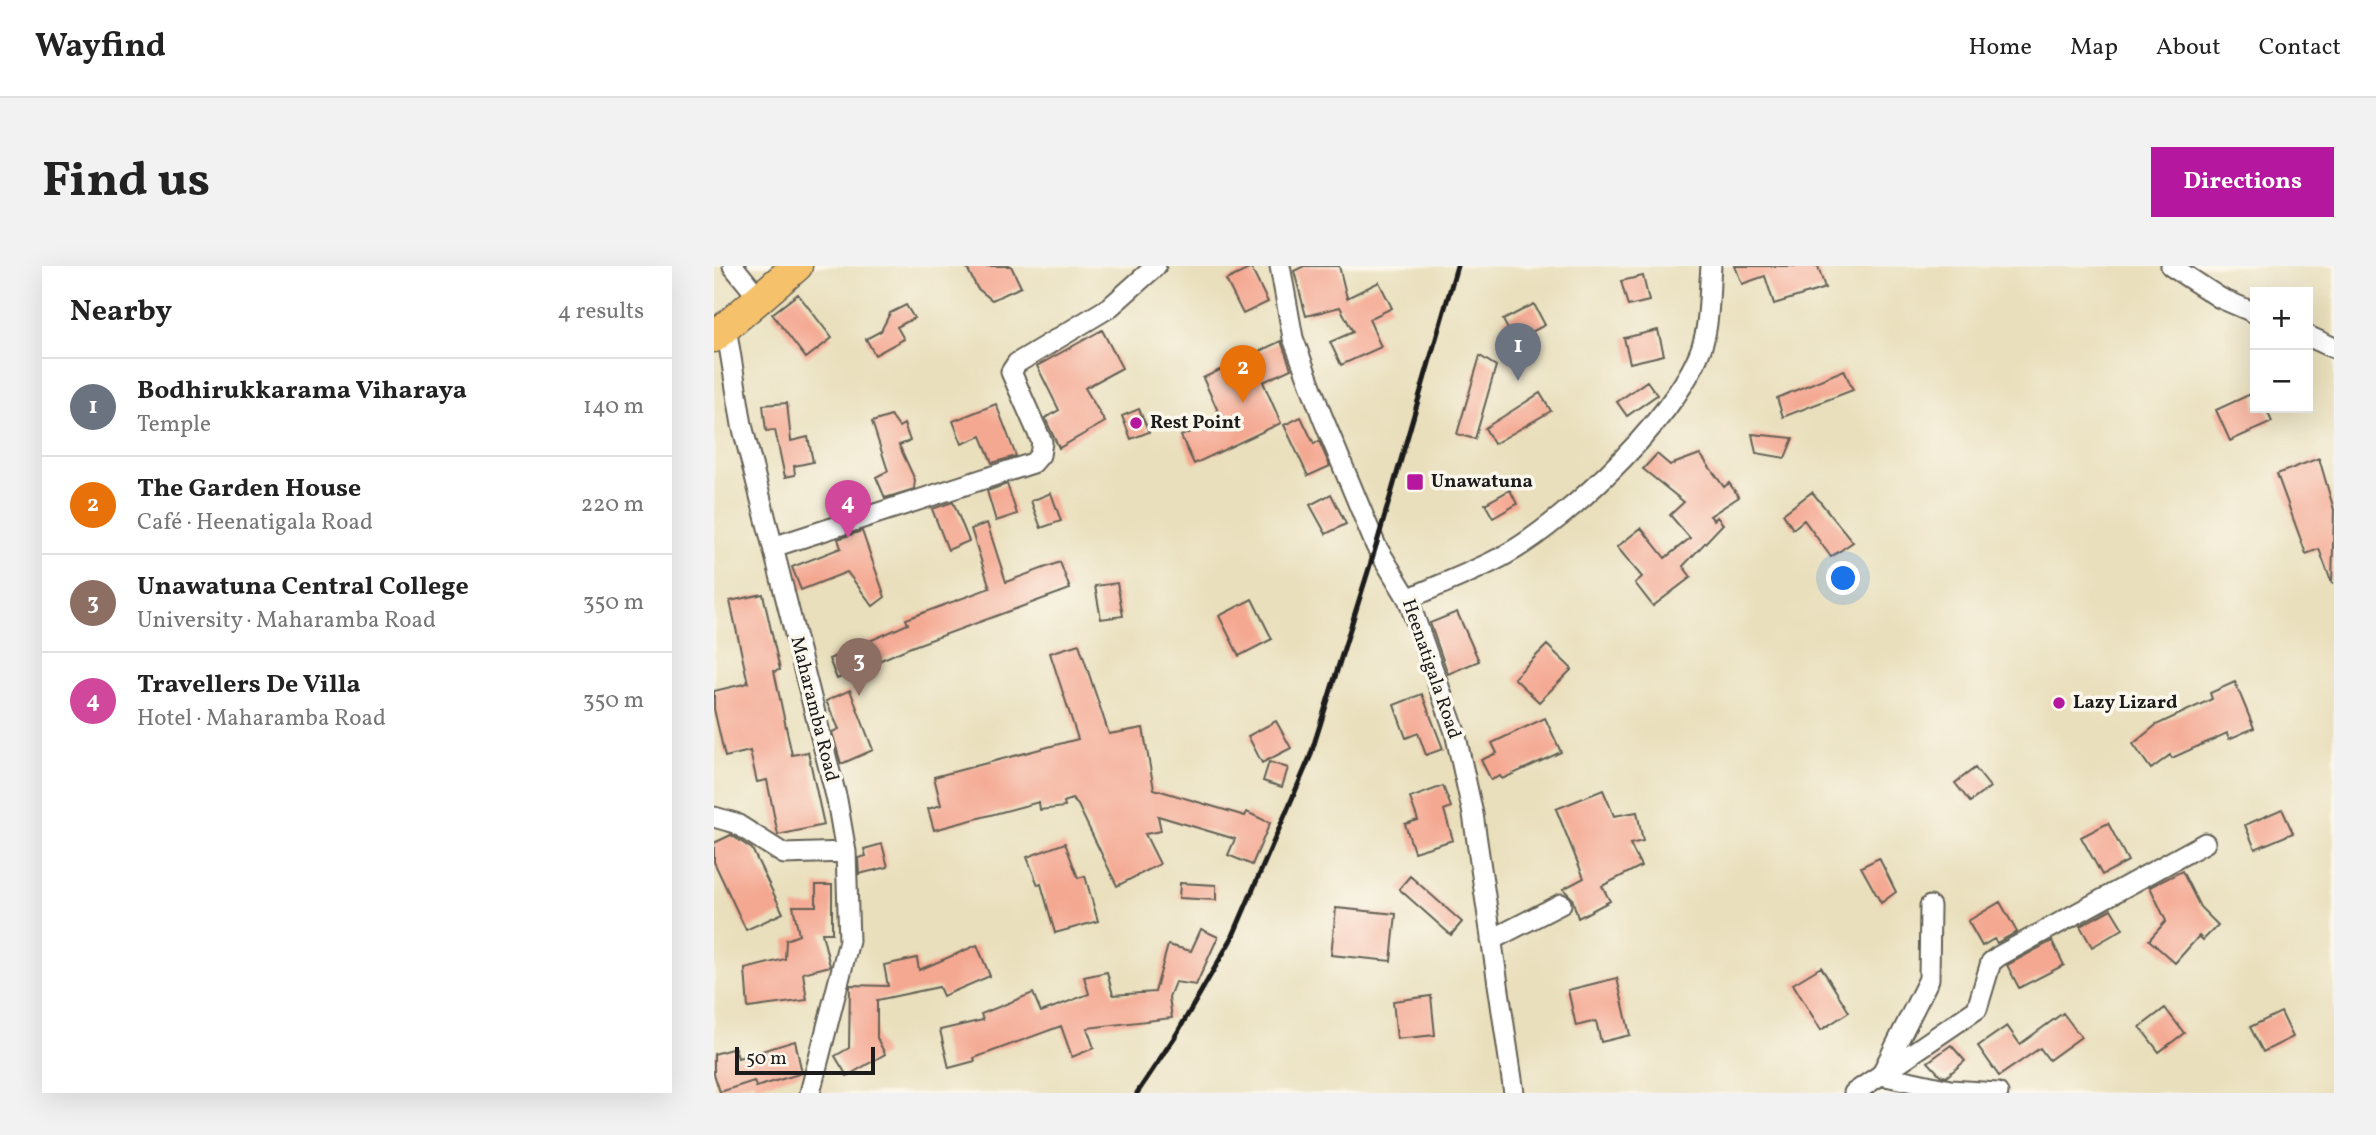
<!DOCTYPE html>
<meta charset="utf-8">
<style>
body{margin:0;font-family:Vollkorn,serif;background:#f2f2f2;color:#222}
.controls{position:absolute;right:21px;top:21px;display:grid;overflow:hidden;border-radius:0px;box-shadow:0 7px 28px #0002}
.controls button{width:63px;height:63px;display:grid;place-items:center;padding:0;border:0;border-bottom:2px solid #e0e0e0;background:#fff;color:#222;font:35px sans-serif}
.scale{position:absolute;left:21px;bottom:18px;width:140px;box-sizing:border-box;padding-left:7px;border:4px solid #1c1c1c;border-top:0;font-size:19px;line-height:24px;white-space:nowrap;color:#1c1c1c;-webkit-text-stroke:5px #fbf7ec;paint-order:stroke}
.you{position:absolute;left:1130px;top:313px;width:24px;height:24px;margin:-18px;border:5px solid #fff;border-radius:50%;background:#1a73e8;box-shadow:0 0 0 10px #1a73e833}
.badge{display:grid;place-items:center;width:46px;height:46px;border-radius:50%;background:#b5179e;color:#fff;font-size:23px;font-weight:700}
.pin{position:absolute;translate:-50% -58px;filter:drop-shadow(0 2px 4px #0008)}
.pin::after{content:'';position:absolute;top:37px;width:24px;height:21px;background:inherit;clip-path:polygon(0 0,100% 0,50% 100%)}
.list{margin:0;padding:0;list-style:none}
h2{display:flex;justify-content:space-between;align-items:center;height:91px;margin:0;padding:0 28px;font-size:30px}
h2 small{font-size:23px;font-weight:400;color:#767676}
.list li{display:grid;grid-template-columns:46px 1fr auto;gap:21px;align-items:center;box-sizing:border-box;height:98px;padding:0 28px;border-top:2px solid #e0e0e0}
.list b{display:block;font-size:26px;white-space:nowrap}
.list p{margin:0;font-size:23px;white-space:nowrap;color:#767676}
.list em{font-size:23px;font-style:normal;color:#767676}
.map{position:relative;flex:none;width:1620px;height:827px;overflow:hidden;border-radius:0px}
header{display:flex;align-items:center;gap:42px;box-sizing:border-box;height:98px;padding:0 35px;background:#fff;border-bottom:2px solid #e0e0e0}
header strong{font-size:33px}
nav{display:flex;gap:38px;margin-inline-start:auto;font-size:24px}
.intro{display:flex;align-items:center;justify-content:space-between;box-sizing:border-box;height:168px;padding:0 42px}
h1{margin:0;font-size:49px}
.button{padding:18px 32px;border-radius:0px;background:#b5179e;color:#fff;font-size:24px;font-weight:700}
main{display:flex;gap:42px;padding:0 42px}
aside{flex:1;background:#fff;border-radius:0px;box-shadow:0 7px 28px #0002}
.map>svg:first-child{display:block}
</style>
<header>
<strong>Wayfind</strong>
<nav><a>Home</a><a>Map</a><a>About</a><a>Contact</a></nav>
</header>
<div class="intro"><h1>Find us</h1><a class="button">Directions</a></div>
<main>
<aside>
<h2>Nearby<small>4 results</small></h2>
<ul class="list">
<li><span class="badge" style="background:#6b7280">1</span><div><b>Bodhirukkarama Viharaya</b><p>Temple</p></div><em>140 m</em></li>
<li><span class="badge" style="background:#e8710a">2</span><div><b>The Garden House</b><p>Café · Heenatigala Road</p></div><em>220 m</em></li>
<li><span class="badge" style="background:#8d6e63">3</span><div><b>Unawatuna Central College</b><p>University · Maharamba Road</p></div><em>350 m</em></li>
<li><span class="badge" style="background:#d1479c">4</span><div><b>Travellers De Villa</b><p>Hotel · Maharamba Road</p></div><em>350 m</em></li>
</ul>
</aside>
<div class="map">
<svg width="1620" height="827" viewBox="0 0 1620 827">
<rect width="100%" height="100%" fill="#fbf7ec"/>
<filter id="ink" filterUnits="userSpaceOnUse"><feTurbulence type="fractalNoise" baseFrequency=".0143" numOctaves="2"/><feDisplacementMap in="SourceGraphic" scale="14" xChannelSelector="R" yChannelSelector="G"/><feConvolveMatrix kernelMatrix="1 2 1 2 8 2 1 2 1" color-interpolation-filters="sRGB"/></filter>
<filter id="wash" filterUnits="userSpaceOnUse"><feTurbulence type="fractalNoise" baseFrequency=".00686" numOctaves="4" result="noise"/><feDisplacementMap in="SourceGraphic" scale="28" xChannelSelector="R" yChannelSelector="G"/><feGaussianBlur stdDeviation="1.57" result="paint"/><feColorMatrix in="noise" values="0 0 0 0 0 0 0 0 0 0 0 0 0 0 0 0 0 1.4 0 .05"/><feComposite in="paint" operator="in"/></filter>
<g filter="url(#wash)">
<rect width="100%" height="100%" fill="#e9dfbc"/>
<g id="blocks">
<path fill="#f4a791" d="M 252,0 L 297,0 L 307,21 L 278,34 L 263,22 Z
M 590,0 L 625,0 L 633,32 L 665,16 L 678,42 L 655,53 L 667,81 L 627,99 L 616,76 L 639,66 L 626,41 L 592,50 L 580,5 Z
M 1021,0 L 1104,0 L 1111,22 L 1060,38 L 1051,10 L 1028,18 Z
M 537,2 L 554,36 L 529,48 L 512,14 Z
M 929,10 L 935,35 L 914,40 L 907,15 Z
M 84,28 L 118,72 L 92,92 L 58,48 Z
M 820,38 L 831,59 L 800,75 L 789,54 Z
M 192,39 L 200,52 L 183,61 L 190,73 L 161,89 L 152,73 L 167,65 L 176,47 Z
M 388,64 L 408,102 L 371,122 L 391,156 L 345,182 L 331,152 L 345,144 L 323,100 Z
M 944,64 L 950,89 L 916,97 L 910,72 Z
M 567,75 L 577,103 L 549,116 L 567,157 L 480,198 L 467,170 L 507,152 L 489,112 Z
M 766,90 L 782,100 L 761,173 L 743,168 Z
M 1130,104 L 1139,124 L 1069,151 L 1063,132 Z
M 933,115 L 943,129 L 913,150 L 903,136 Z
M 1541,126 L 1541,142 L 1552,142 L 1558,156 L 1516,175 L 1502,144 Z
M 826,127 L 837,145 L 780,178 L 771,162 Z
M 73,137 L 77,175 L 94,171 L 99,196 L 80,200 L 81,209 L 71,211 L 61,164 L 52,165 L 49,139 Z
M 282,138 L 302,190 L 278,197 L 267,170 L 248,178 L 239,155 Z
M 425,143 L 435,166 L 417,173 L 408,150 Z
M 177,150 L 185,161 L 190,158 L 196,175 L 185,179 L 201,214 L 200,223 L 171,232 L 162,211 L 174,205 L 158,156 Z
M 587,151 L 600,178 L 605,175 L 616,200 L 594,210 L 570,159 Z
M 1038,168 L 1079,172 L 1071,192 L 1042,187 Z
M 943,188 L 956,199 L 986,188 L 1010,221 L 1015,217 L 1025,231 L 996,250 L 1000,254 L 1003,251 L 1009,258 L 969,300 L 977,311 L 939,340 L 921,317 L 928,311 L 903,281 L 927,262 L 951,292 L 976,272 L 956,249 L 970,236 L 929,203 Z
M 1605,192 L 1620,244 L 1618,318 L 1605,283 L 1592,288 L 1563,208 Z
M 293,218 L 303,248 L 282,255 L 273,225 Z
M 796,224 L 803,238 L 779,252 L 771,238 Z
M 1098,226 L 1139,276 L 1117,291 L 1090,254 L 1079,263 L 1069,248 Z
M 337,227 L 347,255 L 327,262 L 317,235 Z
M 617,228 L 632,258 L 612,268 L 596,239 Z
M 239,236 L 255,275 L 234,284 L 218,243 Z
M 273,257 L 292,316 L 346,296 L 356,323 L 197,381 L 123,413 L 115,393 L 194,358 L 192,353 L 276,322 L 257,263 Z
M 148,265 L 171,331 L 159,340 L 133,306 L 87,324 L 78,301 L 127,282 L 124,273 Z
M 403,317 L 409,350 L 387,353 L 381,320 Z
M 49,328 L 66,404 L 60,405 L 78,489 L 94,486 L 110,559 L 64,569 L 53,514 L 43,516 L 36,485 L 11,491 L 0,443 L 0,425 L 34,417 L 16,335 Z
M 538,333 L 558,373 L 525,390 L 505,350 Z
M 743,346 L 765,395 L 734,408 L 716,357 Z
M 365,378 L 395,468 L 429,462 L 440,523 L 531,550 L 533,546 L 556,557 L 538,599 L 514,589 L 521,573 L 444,550 L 447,565 L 431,568 L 446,598 L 403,620 L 364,539 L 358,533 L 350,536 L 351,541 L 326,544 L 325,536 L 220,564 L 214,543 L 227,539 L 220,511 L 364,473 L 336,387 Z
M 833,379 L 858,403 L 825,436 L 800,412 Z
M 1521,416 L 1540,462 L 1515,473 L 1513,467 L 1458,492 L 1456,489 L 1437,503 L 1419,478 L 1442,459 L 1498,433 L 1496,427 Z
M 136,424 L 159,484 L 127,498 L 118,466 L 125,463 L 112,435 Z
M 708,428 L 729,483 L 712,489 L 704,467 L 692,472 L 680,439 Z
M 831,452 L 847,486 L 788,513 L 786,510 L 777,514 L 767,494 L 783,487 L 778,477 Z
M 562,455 L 577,482 L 548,497 L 534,470 Z
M 555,496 L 574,502 L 568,521 L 549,515 Z
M 1261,502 L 1276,521 L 1256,536 L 1241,517 Z
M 729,520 L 737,541 L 730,544 L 739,574 L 700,586 L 691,558 L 704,554 L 696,532 Z
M 889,524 L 900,550 L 923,546 L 929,575 L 916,578 L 927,600 L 888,620 L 896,635 L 864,652 L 858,632 L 849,623 L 870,612 L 842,543 Z
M 1568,543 L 1579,567 L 1541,583 L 1531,559 Z
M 1394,557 L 1414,595 L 1388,609 L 1367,571 Z
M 17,569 L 38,583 L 69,647 L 32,664 L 0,596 L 0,577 Z
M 351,577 L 364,612 L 371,610 L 384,655 L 341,667 L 327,618 L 324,619 L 313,591 Z
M 168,578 L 174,601 L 145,608 L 144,592 L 152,590 L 150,583 Z
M 1165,592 L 1182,626 L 1167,637 L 1147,601 Z
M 1468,605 L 1486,641 L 1504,659 L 1489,674 L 1485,670 L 1461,697 L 1435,674 L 1452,655 L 1436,621 Z
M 696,610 L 748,656 L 737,669 L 685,623 Z
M 466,617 L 502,619 L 502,634 L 465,632 Z
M 102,619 L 118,619 L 118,667 L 108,667 L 116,700 L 89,707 L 93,734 L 34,742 L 31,703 L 71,693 L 72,674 L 85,669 L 79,640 L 102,640 Z
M 1286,636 L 1303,666 L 1283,677 L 1280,673 L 1268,680 L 1254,655 Z
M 622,642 L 682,648 L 677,695 L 617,689 Z
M 1397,643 L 1409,663 L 1378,681 L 1366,660 Z
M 487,663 L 504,671 L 482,719 L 461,716 L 455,731 L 458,752 L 373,762 L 380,782 L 358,791 L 347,760 L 260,792 L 261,795 L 235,802 L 226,764 L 269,754 L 267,748 L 319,727 L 327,746 L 375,728 L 370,711 L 393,706 L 399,729 L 441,726 L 454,679 L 477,685 Z
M 1338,675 L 1350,699 L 1305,722 L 1293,699 Z
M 263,679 L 276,710 L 229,730 L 225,721 L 163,734 L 163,772 L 171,788 L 133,810 L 121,790 L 135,782 L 136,719 L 174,720 L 170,699 L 203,692 L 205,704 Z
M 1107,701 L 1135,746 L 1107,764 L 1079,718 Z
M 903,712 L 916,769 L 887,776 L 882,755 L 862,760 L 854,724 Z
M 717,730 L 721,769 L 683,773 L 679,735 Z
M 1451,742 L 1470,767 L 1445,786 L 1426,761 Z
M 1567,746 L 1579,771 L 1549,786 L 1536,761 Z
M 1349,747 L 1367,771 L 1335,794 L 1326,782 L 1285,810 L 1264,780 L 1293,760 L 1306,778 Z
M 81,775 L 88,807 L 42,821 L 40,815 L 6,826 L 0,808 L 0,788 L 21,782 L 24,792 Z
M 1237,779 L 1251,795 L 1232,811 L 1226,809 L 1214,796 Z"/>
</g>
</g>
<g filter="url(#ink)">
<use href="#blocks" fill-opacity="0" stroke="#646054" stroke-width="2"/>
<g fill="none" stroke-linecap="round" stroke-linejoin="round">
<defs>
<path id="minor" d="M 19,0 L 45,32
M 566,0 L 579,72 L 608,150 L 662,280 L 694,333 L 741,466 L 759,548 L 800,827
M 1457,0 L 1506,32 L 1541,47
M 12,61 L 28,159 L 123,534 L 132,586 L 135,675 L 96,827
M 1594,70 L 1620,82
M 59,281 L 319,197 L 326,189 L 328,176 L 297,106 L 303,97 L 396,41 L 442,0
M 694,333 C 726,318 761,306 791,289 C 853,255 977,139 991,69 C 996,47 995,22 997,0
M 0,551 L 21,557 L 70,588 L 132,586
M 1216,640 L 1215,713 L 1167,809 L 1236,824 L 1284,827
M 777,674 L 847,638
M 1140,827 L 1263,743 L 1277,696 L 1285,690 L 1491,577"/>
<path id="highway" d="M 0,71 L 83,0"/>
</defs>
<use href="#minor" stroke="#646054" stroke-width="23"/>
<use href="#highway" stroke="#646054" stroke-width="33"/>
<use href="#minor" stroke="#fff" stroke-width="19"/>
<use href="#highway" stroke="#f5c16b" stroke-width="30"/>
<path stroke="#1c1c1c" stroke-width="5" d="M 423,827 L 462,769 L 518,672 L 596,491 L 662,280 L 743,0"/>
</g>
</g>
<g fill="#b5179e" stroke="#fbf7ec" stroke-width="2.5">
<circle cx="422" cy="157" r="7"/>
<rect x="692" y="207" width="18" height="18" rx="3.5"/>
<circle cx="1345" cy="437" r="7"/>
</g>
<g text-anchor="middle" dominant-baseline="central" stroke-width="7" stroke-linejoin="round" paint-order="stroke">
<g font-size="19" font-weight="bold" fill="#1c1c1c" stroke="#fbf7ec" text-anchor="start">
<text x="436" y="157">Rest Point</text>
<text x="717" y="216">Unawatuna</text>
<text x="1359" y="437">Lazy Lizard</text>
</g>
<g font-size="19" fill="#1c1c1c" stroke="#fbf7ec">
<text transform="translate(717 403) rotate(71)">Heenatigala Road</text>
<text transform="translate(100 443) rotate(76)">Maharamba Road</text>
</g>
</g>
</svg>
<div class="controls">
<button>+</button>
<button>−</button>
</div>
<div class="scale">50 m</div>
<div class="you"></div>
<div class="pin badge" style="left:804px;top:115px;background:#6b7280">1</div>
<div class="pin badge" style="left:529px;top:137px;background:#e8710a">2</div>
<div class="pin badge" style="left:145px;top:430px;background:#8d6e63">3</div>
<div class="pin badge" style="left:134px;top:272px;background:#d1479c">4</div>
</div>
</main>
